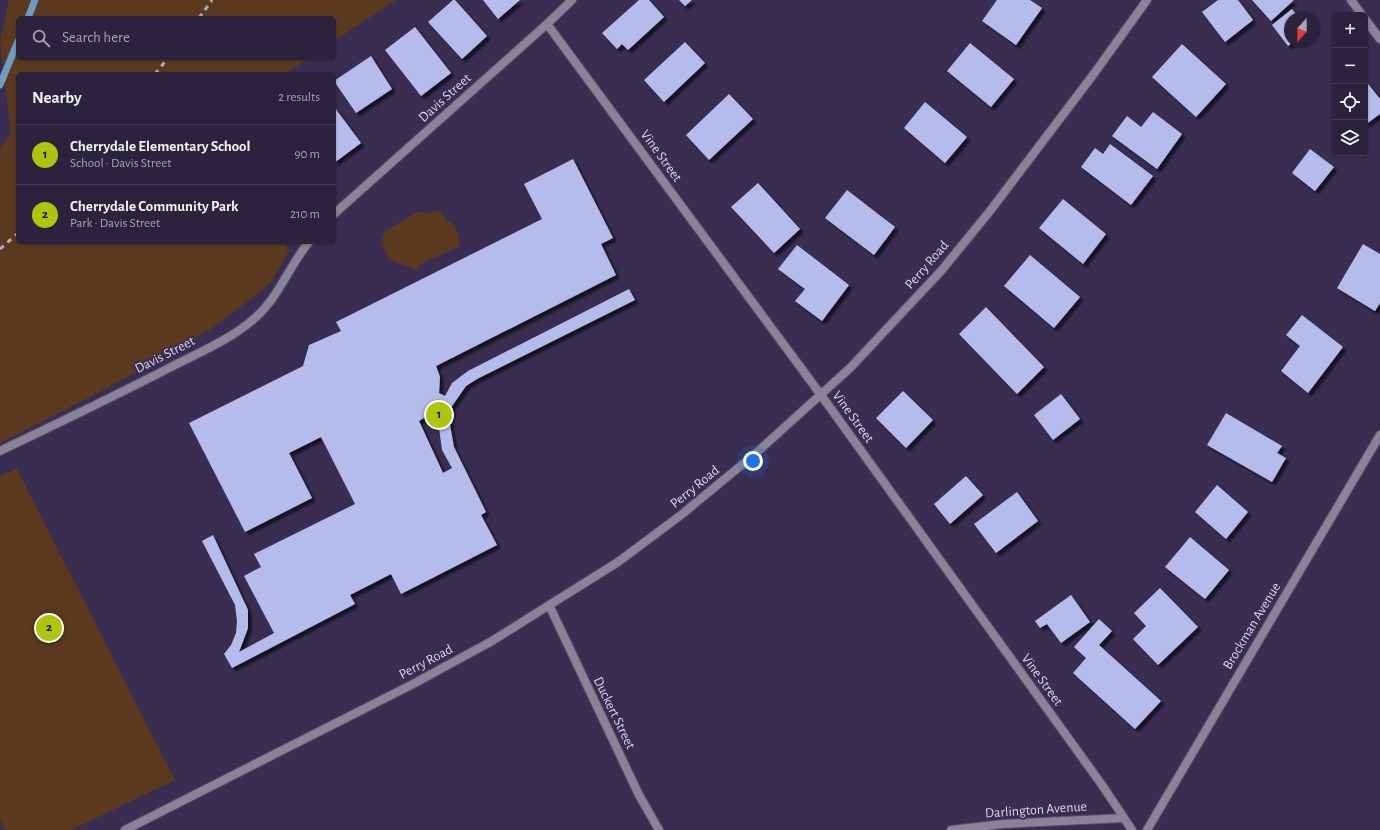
<!DOCTYPE html>
<meta charset="utf-8">
<style>
body{margin:0;font-family:"Alegreya Sans",sans-serif;background:#332a45;color:#f1f3f6}
.controls{position:absolute;right:12px;top:12px;display:grid;overflow:hidden;border-radius:6px;box-shadow:0 1px 3px #0004}
.controls button{width:36px;height:36px;display:grid;place-items:center;padding:0;border:0;border-bottom:1px solid #473f58;background:#2b223e;color:#f1f3f6;font:20px sans-serif}
.compass{position:absolute;left:1284px;top:12px;width:36px;height:36px;border-radius:50%;background:#2b223e;box-shadow:0 1px 3px #0004;rotate:201deg}
.you{position:absolute;left:753px;top:461px;width:14px;height:14px;margin:-10px;border:3px solid #fff;border-radius:50%;background:#1a73e8;box-shadow:0 0 0 6px #1a73e833}
.badge{display:grid;place-items:center;width:26px;height:26px;border-radius:50%;background:#adc60d;color:#111;font-size:13px;font-weight:700}
.pin{position:absolute;translate:-50% -50%;border:2px solid #fff;box-shadow:0 1px 4px #0006}
.list{margin:0;padding:0;list-style:none}
h2{display:flex;justify-content:space-between;align-items:center;height:52px;margin:0;padding:0 16px;font-size:17px}
h2 small{font-size:13px;font-weight:400;color:#a6a4b0}
.list li{display:grid;grid-template-columns:26px 1fr auto;gap:12px;align-items:center;box-sizing:border-box;height:60px;padding:0 16px;border-top:1px solid #473f58}
.list b{display:block;font-size:15px;white-space:nowrap}
.list p{margin:0;font-size:13px;white-space:nowrap;color:#a6a4b0}
.list em{font-size:13px;font-style:normal;color:#a6a4b0}
.icon{flex:none;width:22px;height:22px;fill:none;stroke:currentColor;stroke-width:2;stroke-linecap:round;stroke-linejoin:round}
.map{position:relative;flex:none;width:1380px;height:830px;overflow:hidden}
.search{position:absolute;background:#2b223e;box-shadow:0 1px 3px #0004;left:16px;top:16px;width:320px;height:44px;display:flex;align-items:center;gap:10px;box-sizing:border-box;padding:0 14px;border-radius:6px;color:#a6a4b0;font-size:15px}
.panel{position:absolute;background:#2b223e;box-shadow:0 1px 3px #0004;left:16px;top:72px;width:320px;height:172px;border-radius:6px}
.map>svg:first-child{display:block}
</style>
<div class="map">
<svg width="1380" height="830" viewBox="0 0 1380 830">
<defs>
<filter id="shadow"><feDropShadow dx="3.5" dy="3.5" stdDeviation="1" flood-color="#0009"/></filter>
</defs>
<rect width="100%" height="100%" fill="#392d52"/>
<path fill="#5a391e" d="M 9,0 L 396,0 L 334,41 L 334,18 L 18,18 L 18,58 L 309,58 L 285,74 L 18,74 L 18,242 L 284,242 L 289,251 L 270,284 L 214,327 L 104,390 L 0,443 L 0,148 L 11,133 L 0,41 Z
M 438,210 L 442,212 L 446,220 L 453,224 L 458,233 L 460,246 L 419,265 L 418,271 L 389,259 L 381,243 L 386,230 L 418,212 L 430,213 Z
M 17,469 L 175,780 L 71,830 L 5,830 L 0,820 L 0,476 Z"/>
<g fill="none" stroke-linecap="round" stroke-linejoin="round">
<path stroke="#6c9cc1" stroke-width="7" d="M 28,18 L 35,0
M 0,85 L 18,41"/>
</g>
<path fill="#b5bceb" fill-rule="evenodd" filter="url(#shadow)" d="M 453,0 L 455,0 L 487,36 L 462,59 L 428,22 Z
M 483,0 L 520,0 L 498,19 Z
M 639,0 L 649,0 L 664,17 L 628,50 L 622,44 L 617,49 L 602,33 Z
M 679,0 L 692,0 L 685,6 Z
M 997,0 L 1030,0 L 1042,8 L 1016,45 L 982,21 Z
M 1218,0 L 1238,0 L 1253,20 L 1225,42 L 1202,12 Z
M 1252,0 L 1294,0 L 1271,21 Z
M 1292,9 L 1299,18 L 1290,18 L 1290,42 L 1293,42 L 1288,46 L 1272,25 Z
M 415,27 L 451,73 L 421,96 L 385,50 Z
M 685,42 L 705,63 L 664,102 L 644,80 Z
M 970,43 L 1014,79 L 991,107 L 947,71 Z
M 1182,44 L 1226,84 L 1196,117 L 1152,77 Z
M 371,56 L 392,89 L 356,113 L 334,81 Z
M 1365,80 L 1380,99 L 1380,114 L 1365,125 Z
M 729,94 L 753,119 L 709,160 L 686,135 Z
M 925,102 L 967,137 L 945,163 L 904,128 Z
M 335,108 L 361,143 L 334,163 L 334,109 Z
M 1153,112 L 1182,134 L 1157,169 L 1112,136 L 1127,116 L 1141,127 Z
M 1110,144 L 1153,176 L 1131,205 L 1081,167 L 1095,148 L 1103,154 Z
M 1310,149 L 1334,167 L 1315,191 L 1292,173 Z
M 573,159 L 613,238 L 601,244 L 616,275 L 436,366 L 440,377 L 439,393 L 445,396 L 452,383 L 468,371 L 629,289 L 635,300 L 477,379 L 466,386 L 452,406 L 450,425 L 454,447 L 486,512 L 481,515 L 497,545 L 401,594 L 391,574 L 350,595 L 355,604 L 232,668 L 224,654 L 231,645 L 236,633 L 237,621 L 235,605 L 202,541 L 213,535 L 248,610 L 248,628 L 239,652 L 274,633 L 244,576 L 261,567 L 254,554 L 355,504 L 321,437 L 289,453 L 312,498 L 245,532 L 189,423 L 303,366 L 309,345 L 341,331 L 336,322 L 542,219 L 524,184 ZM 436,404 L 442,406 L 439,416 L 439,428 L 442,450 L 452,468 L 443,473 L 419,421 L 427,416 Z
M 758,183 L 800,229 L 774,253 L 731,207 Z
M 847,190 L 895,227 L 874,255 L 825,218 Z
M 1063,199 L 1106,234 L 1083,264 L 1039,228 Z
M 1363,244 L 1380,254 L 1380,303 L 1375,311 L 1337,288 Z
M 797,245 L 849,285 L 822,321 L 795,301 L 805,289 L 778,269 Z
M 1030,255 L 1080,297 L 1054,328 L 1004,286 Z
M 986,307 L 1044,367 L 1017,394 L 959,334 Z
M 1302,315 L 1343,347 L 1308,393 L 1281,371 L 1300,346 L 1286,335 Z
M 903,391 L 933,420 L 906,448 L 876,418 Z
M 1061,394 L 1080,419 L 1053,440 L 1034,415 Z
M 1226,413 L 1282,446 L 1277,453 L 1286,458 L 1272,482 L 1207,445 Z
M 966,476 L 983,495 L 950,524 L 934,504 Z
M 1217,485 L 1248,512 L 1226,539 L 1195,512 Z
M 1017,492 L 1038,521 L 996,553 L 974,524 Z
M 1190,537 L 1229,570 L 1205,599 L 1165,567 Z
M 1160,588 L 1198,627 L 1158,665 L 1133,639 L 1146,626 L 1134,613 Z
M 1071,595 L 1090,622 L 1061,643 L 1047,624 L 1040,628 L 1035,621 Z
M 1099,619 L 1112,631 L 1099,645 L 1161,701 L 1135,729 L 1073,673 L 1086,658 L 1074,647 Z"/>
<g fill="none" stroke-linecap="round" stroke-linejoin="round">
<defs>
<path id="minor" d="M 1351,0 L 1362,15
M 1365,19 L 1380,39
M 547,24 L 821,395 L 1102,785 L 1132,830
M 334,214 L 547,24 L 572,0
M 0,451 C 56,424 113,397 169,368 C 198,353 230,340 255,318 C 279,297 289,266 309,242
M 549,605 L 639,795 L 659,830
M 951,830 L 1003,824 L 1124,818
M 1147,830 L 1380,435"/>
<path id="tertiary" d="M 125,830 L 413,684 L 492,641 L 618,562 L 681,515 L 755,454 L 850,368 L 941,271 L 990,211 L 1093,75 L 1147,0"/>
</defs>
<use href="#minor" stroke="#564b6e" stroke-width="10"/>
<use href="#tertiary" stroke="#564b6e" stroke-width="10"/>
<use href="#minor" stroke="#888396" stroke-width="8"/>
<use href="#tertiary" stroke="#888396" stroke-width="8"/>
<path stroke="#b3abc6" stroke-width="3" stroke-dasharray="5 5" stroke-linecap="butt" d="M 199,18 L 212,0
M 155,74 L 168,58
M 0,249 L 18,233"/>
</g>
<g text-anchor="middle" dominant-baseline="central" stroke-width="4" stroke-linejoin="round" paint-order="stroke">
<g font-size="14" fill="#dbd5ed" stroke="#392d52">
<text transform="translate(445 98) rotate(-42)">Davis Street</text>
<text transform="translate(661 156) rotate(54)">Vine Street</text>
<text transform="translate(927 265) rotate(-49)">Perry Road</text>
<text transform="translate(165 355) rotate(-27)">Davis Street</text>
<text transform="translate(853 417) rotate(54)">Vine Street</text>
<text transform="translate(695 487) rotate(-39)">Perry Road</text>
<text transform="translate(1252 626) rotate(-59)">Brockman Avenue</text>
<text transform="translate(426 662) rotate(-28)">Perry Road</text>
<text transform="translate(1042 680) rotate(54)">Vine Street</text>
<text transform="translate(614 713) rotate(64)">Duckert Street</text>
<text transform="translate(1036 810) rotate(-4)">Darlington Avenue</text>
</g>
</g>
</svg>
<div class="controls">
<button>+</button>
<button>−</button>
<button><svg class="icon" aria-label="locate" viewBox="0 0 24 24"><circle cx="12" cy="12" r="6"/><path d="M12 2v4M12 18v4M2 12h4M18 12h4"/></svg></button>
<button><svg class="icon" aria-label="layers" viewBox="0 0 24 24"><path d="M12 4l9 5-9 5-9-5zM3 14l9 5 9-5"/></svg></button>
</div>
<svg class="compass" viewBox="-18 -18 36 36"><path d="M0-13l5 13h-10z" fill="#e53935"/><path d="M0 13l5-13h-10z" fill="#a6a4b0"/></svg>
<div class="you"></div>
<div class="pin badge" style="left:439px;top:415px">1</div>
<div class="pin badge" style="left:49px;top:628px">2</div>
<div class="search"><svg class="icon" aria-label="search" viewBox="0 0 24 24"><circle cx="10" cy="10" r="6"/><path d="M15 15l6 6"/></svg>Search here</div>
<section class="panel">
<h2>Nearby<small>2 results</small></h2>
<ul class="list">
<li><span class="badge">1</span><div><b>Cherrydale Elementary School</b><p>School · Davis Street</p></div><em>90 m</em></li>
<li><span class="badge">2</span><div><b>Cherrydale Community Park</b><p>Park · Davis Street</p></div><em>210 m</em></li>
</ul>
</section>
</div>
